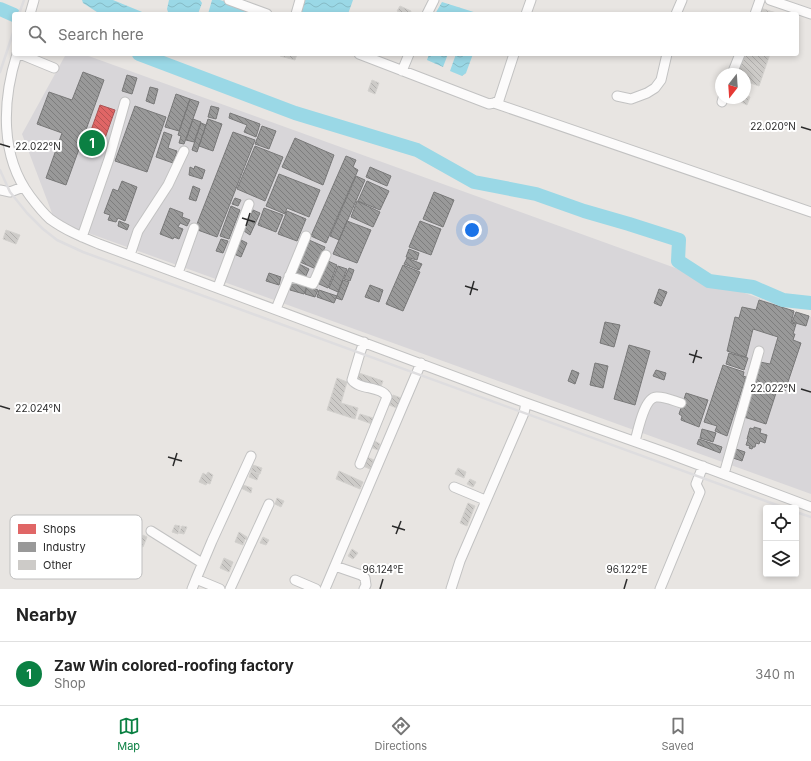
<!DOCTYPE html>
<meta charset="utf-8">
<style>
body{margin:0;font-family:Inter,sans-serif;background:#f2f2f2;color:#222}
.controls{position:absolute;right:12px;bottom:12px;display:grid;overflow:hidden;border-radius:4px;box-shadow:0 2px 6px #0003}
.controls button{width:36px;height:36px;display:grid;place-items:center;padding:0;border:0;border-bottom:1px solid #e0e0e0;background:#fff;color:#222;font:20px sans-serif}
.compass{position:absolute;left:715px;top:68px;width:36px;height:36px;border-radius:50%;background:#fff;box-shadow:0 2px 6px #0003;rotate:197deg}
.you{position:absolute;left:472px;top:230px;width:14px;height:14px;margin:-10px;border:3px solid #fff;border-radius:50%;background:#1a73e8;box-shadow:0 0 0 6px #1a73e833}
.badge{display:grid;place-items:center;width:26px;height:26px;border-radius:50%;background:#0b8043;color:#fff;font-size:13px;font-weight:700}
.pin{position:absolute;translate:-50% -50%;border:2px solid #fff;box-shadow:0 1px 4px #0006}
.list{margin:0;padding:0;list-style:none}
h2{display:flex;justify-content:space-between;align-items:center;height:52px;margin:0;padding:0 16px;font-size:17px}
h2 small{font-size:13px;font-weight:400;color:#767676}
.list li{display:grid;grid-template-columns:26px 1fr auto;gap:12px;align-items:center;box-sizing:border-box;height:64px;padding:0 16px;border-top:1px solid #e0e0e0}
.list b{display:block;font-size:15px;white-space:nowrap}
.list p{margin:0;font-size:13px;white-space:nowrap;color:#767676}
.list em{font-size:13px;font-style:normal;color:#767676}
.icon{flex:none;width:22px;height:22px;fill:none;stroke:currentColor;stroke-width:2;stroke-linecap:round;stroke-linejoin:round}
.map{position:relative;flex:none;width:811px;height:589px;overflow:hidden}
.search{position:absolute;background:#fff;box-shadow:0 2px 6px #0003;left:12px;right:12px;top:12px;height:44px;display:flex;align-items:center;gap:10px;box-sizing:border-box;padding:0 14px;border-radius:4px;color:#767676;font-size:15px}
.sheet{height:116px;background:#fff}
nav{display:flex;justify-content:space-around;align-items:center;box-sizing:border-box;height:56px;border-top:1px solid #e0e0e0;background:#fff;font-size:11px;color:#767676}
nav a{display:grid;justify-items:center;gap:2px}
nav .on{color:#0b8043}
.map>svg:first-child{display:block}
</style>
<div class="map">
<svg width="811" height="589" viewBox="0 0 811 589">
<defs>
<pattern id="water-waves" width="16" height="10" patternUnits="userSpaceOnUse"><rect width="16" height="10" fill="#9ad8e6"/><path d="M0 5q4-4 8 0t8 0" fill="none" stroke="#85bac5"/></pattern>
<pattern id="shops-back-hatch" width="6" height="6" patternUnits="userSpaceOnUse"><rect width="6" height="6" fill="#e06666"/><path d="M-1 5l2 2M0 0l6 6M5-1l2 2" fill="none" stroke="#b65454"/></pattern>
<pattern id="industry-back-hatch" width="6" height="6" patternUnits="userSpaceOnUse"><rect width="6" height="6" fill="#999"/><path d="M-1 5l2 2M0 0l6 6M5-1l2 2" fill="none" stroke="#7d7d7d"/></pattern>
<pattern id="building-back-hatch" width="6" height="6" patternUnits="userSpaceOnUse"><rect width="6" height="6" fill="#cdcbc8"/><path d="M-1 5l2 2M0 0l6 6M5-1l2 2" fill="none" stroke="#b0aeac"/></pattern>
</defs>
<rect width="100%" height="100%" fill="#e8e5e2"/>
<path fill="#d8d6d9" d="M 66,54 L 83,54 L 811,317 L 811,494 L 55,221 L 22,134 Z"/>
<path fill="url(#water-waves)" d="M 82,0 L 113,0 L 147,14 L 100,14 L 83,3 Z
M 169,0 L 200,0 L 202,3 L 198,14 L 173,14 L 168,12 L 167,9 Z
M 212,0 L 220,0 L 249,9 L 252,13 L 251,14 L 208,14 Z
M 305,0 L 353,0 L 348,14 L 305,14 L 301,13 Z
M 442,2 L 480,14 L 435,14 Z
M 429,54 L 448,54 L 443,67 L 427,60 Z
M 456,54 L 473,54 L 466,73 L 462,76 L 450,71 Z"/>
<path fill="url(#shops-back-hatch)" stroke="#aa5454" d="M 100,105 L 115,110 L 99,155 L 84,150 Z"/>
<path fill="url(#industry-back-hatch)" stroke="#787878" d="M 83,72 L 104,80 L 66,185 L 46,178 L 62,133 L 37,124 L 49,92 L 72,100 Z
M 127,75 L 137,78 L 132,94 L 122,91 Z
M 150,87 L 158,89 L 154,104 L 146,101 Z
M 176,94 L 190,99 L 179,131 L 165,127 Z
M 190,99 L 199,102 L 184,144 L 179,143 L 181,136 L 178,135 Z
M 135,106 L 166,117 L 147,172 L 115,161 Z
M 211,106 L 219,108 L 216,119 L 208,117 Z
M 230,113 L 260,124 L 256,137 L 244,132 L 247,125 L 229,118 Z
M 193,119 L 201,122 L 194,142 L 186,140 Z
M 208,119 L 222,124 L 213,151 L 199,146 Z
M 201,123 L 206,125 L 197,152 L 192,150 Z
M 262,126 L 276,131 L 269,149 L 255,144 Z
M 164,132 L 172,135 L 168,148 L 177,151 L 173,163 L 156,157 Z
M 233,132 L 255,140 L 217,237 L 195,229 Z
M 295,138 L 334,155 L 323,185 L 282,167 Z
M 255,146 L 283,157 L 265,201 L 237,189 Z
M 346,156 L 356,160 L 353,167 L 358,170 L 326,243 L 311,236 Z
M 195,166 L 205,170 L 202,179 L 189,175 L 190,167 L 194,169 Z
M 370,167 L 391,176 L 387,186 L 366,177 Z
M 279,174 L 320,190 L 309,217 L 287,208 L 285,214 L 266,206 Z
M 356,176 L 365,180 L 339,240 L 330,236 Z
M 122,181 L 137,187 L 125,221 L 118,218 L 116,222 L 108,220 L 110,215 L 104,213 L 113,189 L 118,191 Z
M 367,181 L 389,191 L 380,210 L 358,201 Z
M 193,186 L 200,189 L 196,201 L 189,199 Z
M 434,192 L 454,200 L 443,227 L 423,219 Z
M 235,198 L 241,200 L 238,206 L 232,204 Z
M 357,201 L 380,212 L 373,227 L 351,217 Z
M 231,206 L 240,210 L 229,239 L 220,236 Z
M 170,208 L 183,213 L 182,217 L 190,220 L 187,226 L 180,223 L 178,227 L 183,229 L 179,239 L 174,237 L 173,239 L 160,234 Z
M 264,208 L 283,215 L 276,232 L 258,225 Z
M 253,210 L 260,213 L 250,235 L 244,231 Z
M 287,211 L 306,219 L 297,241 L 278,234 Z
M 119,221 L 129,225 L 127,230 L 118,226 Z
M 347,221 L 371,230 L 357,263 L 333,254 Z
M 420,221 L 441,229 L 431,255 L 409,247 Z
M 221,239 L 228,241 L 223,253 L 216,251 Z
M 241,240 L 247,243 L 241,257 L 234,254 Z
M 309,240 L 325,247 L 316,269 L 300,262 Z
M 409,249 L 419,253 L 417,260 L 406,257 Z
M 407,258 L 422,264 L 419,270 L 404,264 Z
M 328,261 L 337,265 L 328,288 L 319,284 Z
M 299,264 L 309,269 L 305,278 L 295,274 Z
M 403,265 L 420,272 L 403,311 L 386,304 Z
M 338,266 L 347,269 L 338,292 L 329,288 Z
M 349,268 L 354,270 L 350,281 L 344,279 Z
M 269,273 L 281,277 L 279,285 L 266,281 Z
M 343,280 L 349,282 L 342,300 L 336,298 Z
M 292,282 L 307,286 L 304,294 L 290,290 Z
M 370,285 L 383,290 L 379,302 L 365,297 Z
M 307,286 L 318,290 L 315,297 L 305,294 Z
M 659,289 L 667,292 L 661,306 L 654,303 Z
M 319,290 L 337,296 L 334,303 L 317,297 Z
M 759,300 L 794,311 L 791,323 L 796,324 L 793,334 L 795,334 L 793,340 L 801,343 L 785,391 L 755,382 L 760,362 L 770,364 L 778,337 L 753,329 L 746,357 L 727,351 L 735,317 L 739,318 L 742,307 L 756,310 Z
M 796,312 L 809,316 L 806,326 L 792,322 Z
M 605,322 L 620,325 L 614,347 L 600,343 Z
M 629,345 L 650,351 L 635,405 L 614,399 Z
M 729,353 L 748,358 L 744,370 L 726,364 Z
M 595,363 L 608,366 L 603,388 L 590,385 Z
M 723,365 L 744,372 L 743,376 L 746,377 L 727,436 L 715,431 L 717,426 L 704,422 Z
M 572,370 L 579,373 L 575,384 L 568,381 Z
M 656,370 L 666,373 L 664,380 L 653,376 Z
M 755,383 L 777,390 L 766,424 L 744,417 Z
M 686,393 L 708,400 L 699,427 L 681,420 L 682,416 L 679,414 Z
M 754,427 L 761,429 L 760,433 L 767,435 L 765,443 L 760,441 L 759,444 L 756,443 L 755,447 L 753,447 L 752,449 L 749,448 L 750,446 L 746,445 L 748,439 L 747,439 L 750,428 L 754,429 Z
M 702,429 L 716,433 L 713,442 L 700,438 Z
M 699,439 L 722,447 L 720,453 L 697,444 Z
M 736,449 L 745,452 L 742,461 L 733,458 Z"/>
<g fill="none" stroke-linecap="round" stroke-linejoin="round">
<path stroke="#9ad8e6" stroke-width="14" d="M 0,9 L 14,15
M 139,54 L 295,113 L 417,150 L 474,182 L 536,194 L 584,211 L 629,224 L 679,240 L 678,261 L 709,281 L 753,287 L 783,300 L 811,303"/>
</g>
<path fill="url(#building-back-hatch)" stroke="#d3d1ce" d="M 400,6 L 411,11 L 410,14 L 403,14 L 397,11 Z
M 760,8 L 780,14 L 759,14 Z
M 281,54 L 297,54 L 295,60 L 280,56 Z
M 745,54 L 770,54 L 759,86 L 745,81 L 745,74 L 738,74 Z
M 372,80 L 379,83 L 375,94 L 368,91 Z
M 745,95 L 750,97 L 747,105 L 741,102 L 742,98 L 745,98 Z
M 6,230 L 20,235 L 16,244 L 3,239 Z
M 356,372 L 383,381 L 380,389 L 353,380 Z
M 337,378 L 347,382 L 341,403 L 358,408 L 355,419 L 327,410 Z
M 393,395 L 401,398 L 397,408 L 389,405 Z
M 360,414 L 373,418 L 372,424 L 358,419 Z
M 373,440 L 380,444 L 378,450 L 370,447 Z
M 367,457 L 374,460 L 370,469 L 363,466 Z
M 253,465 L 262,468 L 260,474 L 251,471 Z
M 458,468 L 466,472 L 464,478 L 455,474 Z
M 251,471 L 259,474 L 257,480 L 249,477 Z
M 339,471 L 363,482 L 360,489 L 336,479 Z
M 208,472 L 213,475 L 210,484 L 207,483 L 206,485 L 199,482 L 203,473 L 206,475 Z
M 470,479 L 476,482 L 473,487 L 467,484 Z
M 243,485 L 252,488 L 251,493 L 241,488 Z
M 277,498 L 284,501 L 281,507 L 275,504 Z
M 468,503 L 475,506 L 467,526 L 460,523 Z
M 175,525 L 180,526 L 178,534 L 172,532 Z
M 182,526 L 187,527 L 184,534 L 179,533 Z
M 239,532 L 247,537 L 247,540 L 245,539 L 243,545 L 235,542 Z
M 143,535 L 147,537 L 143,547 L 139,545 Z
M 263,537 L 269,540 L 266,545 L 260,543 Z
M 352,549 L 358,553 L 353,559 L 348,556 Z
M 224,558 L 233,562 L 229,572 L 220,568 Z"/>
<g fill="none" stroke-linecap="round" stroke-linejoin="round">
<defs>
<path id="minor" d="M 229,0 L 267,14
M 770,0 L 811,14
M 30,14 L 34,0
M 296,14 L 300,0
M 427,14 L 434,0
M 526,14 L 531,0
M 676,14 L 682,0
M 755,14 L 760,0
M 17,54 C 2,101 0,156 30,196 C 36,204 42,212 50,219 C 65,230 82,237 99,244 L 526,403 L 667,453 L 811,507
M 20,54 L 54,68
M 359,54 L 489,104 L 494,103 L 499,100 L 514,54
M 402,71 L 409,54
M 732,74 L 740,54
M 617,96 L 631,99 L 647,93 L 655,88 L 661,80 L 667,54
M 722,102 L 723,98
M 494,103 L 811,212
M 0,190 L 10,192 L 23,187
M 82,237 L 109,159 L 125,102
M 130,255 L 138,231 L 168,185 L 184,151
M 178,273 L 194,228
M 289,276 L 313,284 L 326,255
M 218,287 L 249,204
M 276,309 L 306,236
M 635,441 C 638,431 644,398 656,397 C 664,396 674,401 681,403
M 360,464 L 387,397 C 382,386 359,390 352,380 L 360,353 L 364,342
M 724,474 L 759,351
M 454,487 L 485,500
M 151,531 L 202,563
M 335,566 L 361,575 L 365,578 L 366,585 L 364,589
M 295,580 L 316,589
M 192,589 L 196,579
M 220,589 L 196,579 L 212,541 L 251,456
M 230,589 L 269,504
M 325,589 L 421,363
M 451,589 L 460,561 L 524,413 L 526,403
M 660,589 L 700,492 L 696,484 L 703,466"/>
</defs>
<use href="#minor" stroke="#c2c2c2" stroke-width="11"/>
<use href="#minor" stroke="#fcfbfb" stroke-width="9"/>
<path stroke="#dedddf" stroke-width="2.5" d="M 19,14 L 24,0
M 0,72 L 14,30
M 0,170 L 10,192 L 27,213 L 43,229 L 57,240 L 83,252 L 785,508
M 796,512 L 811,517"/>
</g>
<path fill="none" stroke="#2b2b2b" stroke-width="1.5" d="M 801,127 L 811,130M 0,144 L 10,147M 242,218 L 255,222M 246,226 L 250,213M 465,286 L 478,290M 470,295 L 474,281M 689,354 L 702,358M 693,363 L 697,350M 801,389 L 811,392M 0,406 L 10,409M 168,457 L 182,461M 173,466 L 177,453M 392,526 L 405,530M 396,534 L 401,521M 380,589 L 383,579M 624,589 L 627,579"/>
<rect x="10" y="515" width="132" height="64" rx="6" fill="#fff" stroke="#bfbfbf" stroke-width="1"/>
<rect x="18" y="524" width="18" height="10" fill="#e06666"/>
<rect x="18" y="542" width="18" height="10" fill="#999"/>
<rect x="18" y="560" width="18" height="10" fill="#cdcbc8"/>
<g font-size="11" fill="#2b2b2b">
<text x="43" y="533">Shops</text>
<text x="43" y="551">Industry</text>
<text x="43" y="569">Other</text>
</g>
<g font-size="10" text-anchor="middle" fill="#2b2b2b" stroke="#fff" stroke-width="4" stroke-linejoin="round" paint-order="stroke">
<text x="773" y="130">22.020°N</text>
<text x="38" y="150">22.022°N</text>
<text x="773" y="392">22.022°N</text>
<text x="38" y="412">22.024°N</text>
<text x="383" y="573">96.124°E</text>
<text x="627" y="573">96.122°E</text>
</g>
</svg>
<div class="controls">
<button><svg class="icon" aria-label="locate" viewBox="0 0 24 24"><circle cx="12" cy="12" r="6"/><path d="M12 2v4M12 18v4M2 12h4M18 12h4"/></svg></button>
<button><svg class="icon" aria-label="layers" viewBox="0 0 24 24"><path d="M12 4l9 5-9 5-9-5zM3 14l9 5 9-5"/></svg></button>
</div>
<svg class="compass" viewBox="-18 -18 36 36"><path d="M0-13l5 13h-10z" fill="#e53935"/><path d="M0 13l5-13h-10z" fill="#767676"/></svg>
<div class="you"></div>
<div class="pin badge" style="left:92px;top:143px">1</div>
<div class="search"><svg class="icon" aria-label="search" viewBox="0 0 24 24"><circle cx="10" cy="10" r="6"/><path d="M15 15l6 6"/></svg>Search here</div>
</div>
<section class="sheet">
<h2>Nearby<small></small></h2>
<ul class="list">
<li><span class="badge">1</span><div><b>Zaw Win colored-roofing factory</b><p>Shop</p></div><em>340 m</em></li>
</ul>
</section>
<nav>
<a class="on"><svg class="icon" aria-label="map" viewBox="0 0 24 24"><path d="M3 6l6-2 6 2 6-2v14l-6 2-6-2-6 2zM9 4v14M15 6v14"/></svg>Map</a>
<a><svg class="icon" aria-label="directions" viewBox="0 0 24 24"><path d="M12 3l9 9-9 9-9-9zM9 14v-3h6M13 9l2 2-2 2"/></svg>Directions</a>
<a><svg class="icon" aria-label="saved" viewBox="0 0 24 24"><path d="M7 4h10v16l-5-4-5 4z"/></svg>Saved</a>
</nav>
